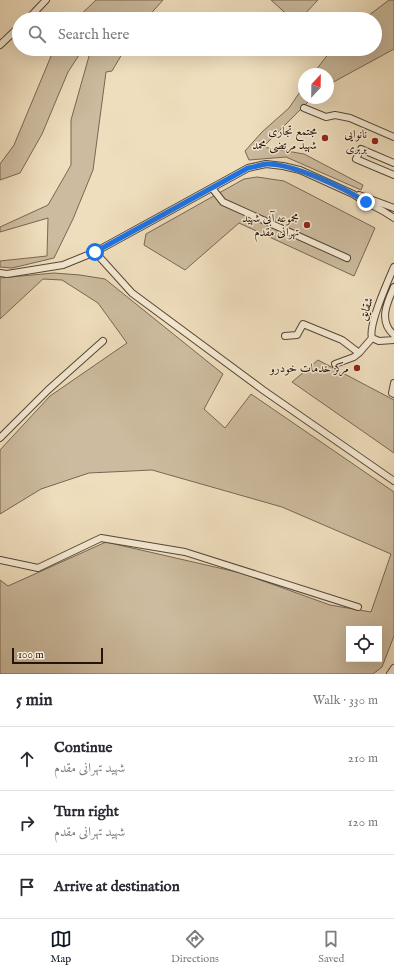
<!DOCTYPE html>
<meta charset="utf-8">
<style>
body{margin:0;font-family:"IM FELL English",Amiri,serif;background:#f2f2f3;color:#2b2b33}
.controls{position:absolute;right:12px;bottom:12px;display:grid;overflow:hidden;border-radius:0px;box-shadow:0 4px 16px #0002}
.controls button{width:36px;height:36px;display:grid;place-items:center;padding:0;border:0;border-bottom:1px solid #e1e1e2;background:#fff;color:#2b2b33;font:20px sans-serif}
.compass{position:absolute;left:298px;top:68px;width:36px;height:36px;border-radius:50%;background:#fff;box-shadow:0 4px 16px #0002;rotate:22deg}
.scale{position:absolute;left:12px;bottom:10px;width:91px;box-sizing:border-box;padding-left:4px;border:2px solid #241308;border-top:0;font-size:11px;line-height:14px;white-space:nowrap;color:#241308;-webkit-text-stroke:3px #f5ead4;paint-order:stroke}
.stop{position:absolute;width:12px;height:12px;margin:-9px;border:3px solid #1a73e8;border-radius:50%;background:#fff}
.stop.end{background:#1a73e8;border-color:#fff;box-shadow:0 1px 4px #0008}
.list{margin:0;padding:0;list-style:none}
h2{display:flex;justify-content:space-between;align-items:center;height:52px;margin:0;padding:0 16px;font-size:17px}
h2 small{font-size:13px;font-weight:400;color:#7c7c81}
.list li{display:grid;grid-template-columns:26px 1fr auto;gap:12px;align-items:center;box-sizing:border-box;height:64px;padding:0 16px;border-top:1px solid #e1e1e2}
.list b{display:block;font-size:15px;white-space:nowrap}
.list p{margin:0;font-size:13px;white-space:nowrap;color:#7c7c81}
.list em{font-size:13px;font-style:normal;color:#7c7c81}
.icon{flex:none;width:22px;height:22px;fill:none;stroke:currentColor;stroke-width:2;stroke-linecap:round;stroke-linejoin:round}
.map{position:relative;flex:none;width:394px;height:674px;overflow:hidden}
.search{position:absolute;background:#fff;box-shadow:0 4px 16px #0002;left:12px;right:12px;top:12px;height:44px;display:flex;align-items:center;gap:10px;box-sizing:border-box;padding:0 14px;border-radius:22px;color:#7c7c81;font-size:15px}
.sheet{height:244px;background:#fff}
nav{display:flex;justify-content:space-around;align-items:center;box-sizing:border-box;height:56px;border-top:1px solid #e1e1e2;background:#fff;font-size:11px;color:#7c7c81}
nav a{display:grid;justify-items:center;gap:2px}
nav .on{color:#111827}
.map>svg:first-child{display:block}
</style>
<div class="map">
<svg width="394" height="674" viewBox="0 0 394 674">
<rect width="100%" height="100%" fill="#efdebd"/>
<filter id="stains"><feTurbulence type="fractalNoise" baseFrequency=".005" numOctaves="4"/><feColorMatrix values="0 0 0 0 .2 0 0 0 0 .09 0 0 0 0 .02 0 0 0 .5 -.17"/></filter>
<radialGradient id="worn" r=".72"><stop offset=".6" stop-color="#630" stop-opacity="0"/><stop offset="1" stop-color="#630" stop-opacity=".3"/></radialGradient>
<path fill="#ccbb9e" stroke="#786753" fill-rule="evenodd" d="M 96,0 L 163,0 L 146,19 L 76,19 Z
M 271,0 L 318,0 L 300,19 L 292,19 Z
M 389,0 L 394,0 L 394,49 L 328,85 L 328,74 L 313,74 L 332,49 L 375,49 L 375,19 L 364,19 Z
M 54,49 L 83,49 L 68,72 L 42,134 L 20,173 L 0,180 L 0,164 L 14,145 Z
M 91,49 L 125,49 L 112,71 L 106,72 L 93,170 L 73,219 L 54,258 L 12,268 L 0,267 L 0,261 L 47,256 L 48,218 L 0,232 L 0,227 L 48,205 L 71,165 L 71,120 Z
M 304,86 L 304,98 L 312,98 L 263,147 L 304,154 L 363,185 L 361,190 L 286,157 L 249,160 L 245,151 L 262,132 L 289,108 Z
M 257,177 L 284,181 L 375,228 L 354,276 L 239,223 L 185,270 L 144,245 L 146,234 L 244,179 Z
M 54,273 L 80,275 L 105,279 L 223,374 L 204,409 L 225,428 L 251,394 L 394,492 L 394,636 L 382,667 L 373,674 L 0,674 L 0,580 L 8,586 L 106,542 L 241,573 L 330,605 L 371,612 L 391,554 L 282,507 L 152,470 L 89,473 L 41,489 L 0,514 L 0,450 L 50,396 L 127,343 L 98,303 L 62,280 L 43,279 L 0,319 L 0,278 ZM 349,629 L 379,629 L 379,659 L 349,659 Z
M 318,360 L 394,400 L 394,453 L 292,382 Z"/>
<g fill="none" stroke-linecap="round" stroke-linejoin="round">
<defs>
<path id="minor" d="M 28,19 L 46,0
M 0,45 L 19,27
M 304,108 L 326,117 L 335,115 L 350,118 L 394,137
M 394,163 L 361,149 L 356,159 L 394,175
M 212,188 L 223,202 L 347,258
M 359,195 L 394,208
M 95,252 L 132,293 L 263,390 L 394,481
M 0,273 L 7,274 L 63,265 L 95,252 L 248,168 L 266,164 L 283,166 L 300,170 L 353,194 L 366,202 L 383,211 L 394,218
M 394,287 C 387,303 378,321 394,335
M 285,336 L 297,335 L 303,324 L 342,340 L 359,353
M 372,338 C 368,325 388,281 394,267
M 372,338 L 379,341 L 394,340
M 335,364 L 354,357 L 359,353 L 372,338
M 394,383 L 392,393 L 394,394
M 0,438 L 48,390 L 103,341
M 0,560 L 38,568 L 101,538 L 185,552 L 358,607
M 390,674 L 394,668"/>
</defs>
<use href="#minor" stroke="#574635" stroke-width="8"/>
<use href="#minor" stroke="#f5ead4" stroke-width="6"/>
</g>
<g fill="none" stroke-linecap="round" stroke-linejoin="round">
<path stroke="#1a73e8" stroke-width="5" d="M 95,252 L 248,168 C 254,167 260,165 266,164 C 292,163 344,188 366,202"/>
</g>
<g fill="#8f2418" stroke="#f5ead4" stroke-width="1.5">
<circle cx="325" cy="138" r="4"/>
<circle cx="375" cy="141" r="4"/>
<circle cx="307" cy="225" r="4"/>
<circle cx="357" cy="368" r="4"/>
</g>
<g text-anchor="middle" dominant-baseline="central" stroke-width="3" stroke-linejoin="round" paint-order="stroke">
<g font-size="12" fill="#241308" stroke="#f5ead4" text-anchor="end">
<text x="317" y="131">مجتمع تجاری<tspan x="317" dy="14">شهید مرتضی محمد</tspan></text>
<text x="367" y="134">نانوایی<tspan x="367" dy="14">بربری</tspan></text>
<text x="299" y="218">مجموعه آبی شهید<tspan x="299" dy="14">تهرانی مقدم</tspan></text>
<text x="349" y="368">مرکز خدمات خودرو</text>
</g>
<g font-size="12" fill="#241308" stroke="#f5ead4">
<text transform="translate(366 309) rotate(-72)">شقایق</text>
</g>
</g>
<rect width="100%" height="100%" filter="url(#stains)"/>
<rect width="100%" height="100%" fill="url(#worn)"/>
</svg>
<div class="controls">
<button><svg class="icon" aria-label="locate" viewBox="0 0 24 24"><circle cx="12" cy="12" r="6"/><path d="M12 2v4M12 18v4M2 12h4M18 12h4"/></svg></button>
</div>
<svg class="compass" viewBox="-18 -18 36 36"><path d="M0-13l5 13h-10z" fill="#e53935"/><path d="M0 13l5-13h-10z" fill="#7c7c81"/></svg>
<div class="scale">100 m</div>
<div class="stop" style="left:95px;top:252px"></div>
<div class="stop end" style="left:366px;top:202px"></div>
<div class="search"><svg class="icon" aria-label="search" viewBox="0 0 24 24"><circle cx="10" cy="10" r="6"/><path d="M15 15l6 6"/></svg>Search here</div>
</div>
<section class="sheet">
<h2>5 min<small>Walk · 330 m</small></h2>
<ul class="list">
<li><svg class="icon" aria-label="ahead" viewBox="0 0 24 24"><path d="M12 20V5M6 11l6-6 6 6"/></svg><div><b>Continue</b><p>شهید تهرانی مقدم</p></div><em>210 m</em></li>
<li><svg class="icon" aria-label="right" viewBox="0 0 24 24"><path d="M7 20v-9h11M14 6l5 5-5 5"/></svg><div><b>Turn right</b><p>شهید تهرانی مقدم</p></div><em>120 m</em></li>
<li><svg class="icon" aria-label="arrive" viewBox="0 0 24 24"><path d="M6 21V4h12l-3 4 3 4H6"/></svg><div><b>Arrive at destination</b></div></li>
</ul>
</section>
<nav>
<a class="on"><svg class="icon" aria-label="map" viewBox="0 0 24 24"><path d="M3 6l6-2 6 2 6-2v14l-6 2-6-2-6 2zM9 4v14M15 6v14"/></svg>Map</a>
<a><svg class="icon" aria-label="directions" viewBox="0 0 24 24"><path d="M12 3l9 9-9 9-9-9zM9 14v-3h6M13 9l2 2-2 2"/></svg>Directions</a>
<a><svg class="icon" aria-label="saved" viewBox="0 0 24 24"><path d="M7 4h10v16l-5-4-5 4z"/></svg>Saved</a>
</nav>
